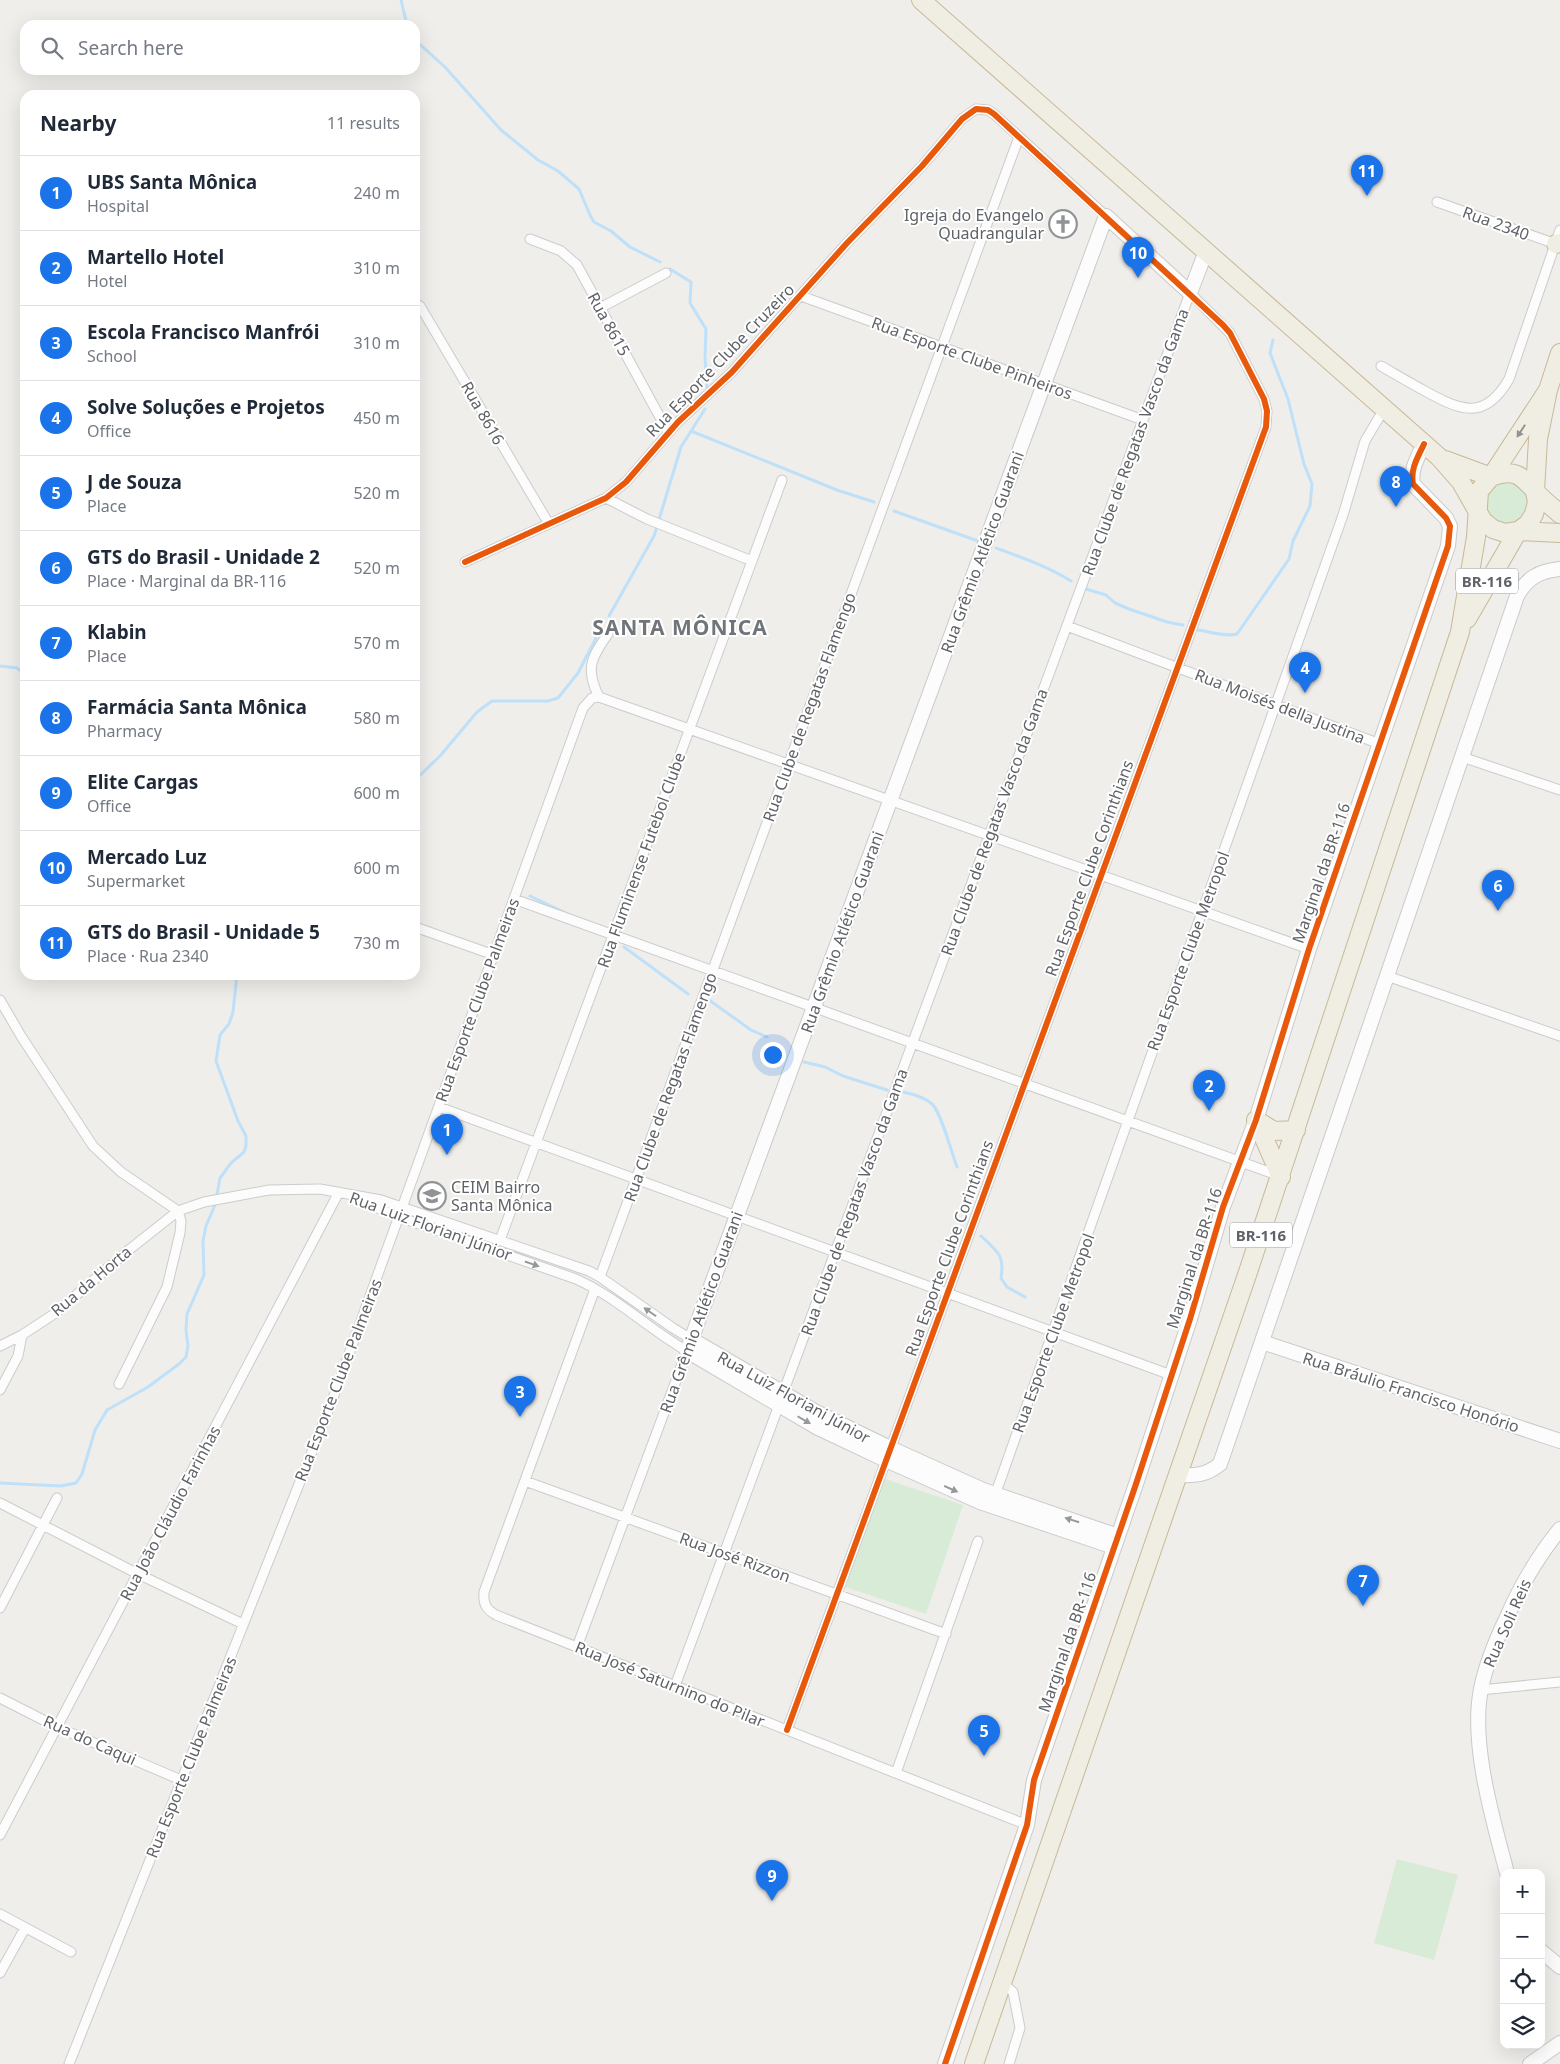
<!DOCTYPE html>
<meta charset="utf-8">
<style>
body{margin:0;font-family:"Noto Sans",sans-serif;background:#f6f6f7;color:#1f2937}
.controls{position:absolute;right:15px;bottom:15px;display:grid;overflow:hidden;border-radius:10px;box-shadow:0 5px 20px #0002}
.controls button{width:45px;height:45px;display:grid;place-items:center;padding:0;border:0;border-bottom:1px solid #e0e1e3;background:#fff;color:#1f2937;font:25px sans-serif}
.you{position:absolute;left:772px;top:1054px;width:18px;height:18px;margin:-12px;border:4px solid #fff;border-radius:50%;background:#1a73e8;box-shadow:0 0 0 8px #1a73e833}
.badge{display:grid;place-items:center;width:32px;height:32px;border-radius:50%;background:#1a73e8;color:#fff;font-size:16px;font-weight:700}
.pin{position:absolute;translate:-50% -41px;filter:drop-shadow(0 1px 2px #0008)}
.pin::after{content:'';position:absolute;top:26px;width:18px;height:15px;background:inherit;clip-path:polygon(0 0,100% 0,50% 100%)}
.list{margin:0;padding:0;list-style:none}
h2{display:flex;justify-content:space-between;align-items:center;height:65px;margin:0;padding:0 20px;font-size:21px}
h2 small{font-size:16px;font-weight:400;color:#747a83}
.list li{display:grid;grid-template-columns:32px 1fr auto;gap:15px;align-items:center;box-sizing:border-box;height:75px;padding:0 20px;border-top:1px solid #e0e1e3}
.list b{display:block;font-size:19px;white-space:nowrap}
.list p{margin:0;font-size:16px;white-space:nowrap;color:#747a83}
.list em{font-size:16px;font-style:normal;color:#747a83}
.icon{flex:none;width:28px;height:28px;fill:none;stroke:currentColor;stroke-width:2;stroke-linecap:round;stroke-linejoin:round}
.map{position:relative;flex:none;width:1560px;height:2064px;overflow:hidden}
.search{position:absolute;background:#fff;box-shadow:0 5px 20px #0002;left:20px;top:20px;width:400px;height:55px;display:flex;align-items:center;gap:12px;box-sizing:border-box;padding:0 18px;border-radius:15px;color:#747a83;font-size:19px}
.panel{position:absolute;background:#fff;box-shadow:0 5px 20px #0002;left:20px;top:90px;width:400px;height:890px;border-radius:15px}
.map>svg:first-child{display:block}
</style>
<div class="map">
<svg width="1560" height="2064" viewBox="0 0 1560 2064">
<rect width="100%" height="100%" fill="#efeeea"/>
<path fill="#d8ebd6" d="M 1508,479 L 1527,489 L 1529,511 C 1526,514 1522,520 1518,522 C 1504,532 1480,515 1485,498 C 1486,494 1490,488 1492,484 Z
M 882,1478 L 963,1505 L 926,1614 L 845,1587 Z
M 1397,1859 L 1458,1875 L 1434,1960 L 1374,1943 Z"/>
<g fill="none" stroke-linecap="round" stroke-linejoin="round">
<path stroke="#bfe0f9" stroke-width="3" d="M 401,0 L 407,25
M 415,40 L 445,67 L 501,130 L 538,160 L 558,171 L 579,189 L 590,215 L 594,222 L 611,231 L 630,247 L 660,262
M 670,269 L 691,282 L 690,303 L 706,329 L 705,357 L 707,387
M 691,431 L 837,490 L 874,502
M 894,511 L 978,541
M 996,548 C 1021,557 1049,567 1071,581
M 1086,589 L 1106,595 L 1115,603 L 1129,609 L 1167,622 L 1183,625
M 609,616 L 654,536 L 681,447 L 705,409
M 1198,630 C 1211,632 1225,637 1237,634 L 1289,559 L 1293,541 L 1310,506 L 1312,484 L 1304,464 L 1288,399 L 1270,353 L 1273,340
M 0,666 L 17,668 L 25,674
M 415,780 L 440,756 L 477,712 L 492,701 L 548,701 L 558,698 L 578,673 L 596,638
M 530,896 L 572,916
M 624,947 L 688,994
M 709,1000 L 751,1030 L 767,1037
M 804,1062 L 825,1067 L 843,1076 L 887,1090
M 903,1092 C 913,1094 924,1097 932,1104 C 941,1112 952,1154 957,1167
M 981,1236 C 997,1251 1005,1255 1001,1278 L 1007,1287 L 1025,1297
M 0,1483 L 61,1486 L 76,1483 L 82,1474 L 95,1430 L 107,1410 L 148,1387 L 179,1364 L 186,1357 L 188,1346 L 186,1330 L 187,1314 L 204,1275 L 203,1241 L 206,1226 L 215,1205 L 220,1178 L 231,1163 L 244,1152 L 246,1146 L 246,1136 L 238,1121 L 216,1061 L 220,1035 L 229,1024 L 233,1012 L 237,975"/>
<defs>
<path id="street" d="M 1437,202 L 1556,244
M 530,239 L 561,251 L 577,265 L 668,432
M 801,296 L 1143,420
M 415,303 L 420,306 L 549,524
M 600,308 L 666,273
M 1381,366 C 1395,374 1410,383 1425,391 C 1461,411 1485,421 1509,379 L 1560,230
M 606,498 L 647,519 L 752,561
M 465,562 L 606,498 L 626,482 L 678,422 L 732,372 L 847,243 L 922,166 L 962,119 L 976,109 L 988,110 L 994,114 L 1106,216
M 1067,626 L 1380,744
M 599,697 L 1309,949
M 599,697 C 585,669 591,658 608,634
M 1462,757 L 1560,790
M 514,899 L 1280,1176
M 415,927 L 494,955
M 1387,976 L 1560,1036
M 0,1000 L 21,1036 L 93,1146 L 121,1172 L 178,1211
M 439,1107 L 1171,1375
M 358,1200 L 399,1217 L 576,1279 C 616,1297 649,1329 687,1351 L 577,1647
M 500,1240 L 782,480
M 600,1277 L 1019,137
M 595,1289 L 484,1592 C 483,1604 486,1609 496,1615 L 1027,1825
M 0,1346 L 22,1335 L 54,1314 L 130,1249 L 178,1211 L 204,1202 L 269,1190 L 320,1189 L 381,1200 L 589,1271 L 600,1277 L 673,1328 L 691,1339
M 119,1384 L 167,1287 L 180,1233 L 181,1221 L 178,1211
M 0,1390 L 18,1356 L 22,1335
M 783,1393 L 1190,293 L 1230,333 L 1264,399 L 1267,411 L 1266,427 L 787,1730
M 525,1481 L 946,1634
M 995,1495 L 1343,515 L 1365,441 L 1384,409
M 0,1503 L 138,1574 L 243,1624
M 0,1608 L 57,1498
M 675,1686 L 779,1405
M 1480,1690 L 1560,1682
M 0,1698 L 57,1727 L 181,1780
M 896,1773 L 978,1541
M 0,1835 L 339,1192
M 0,1914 L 71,1952
M 0,1973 L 25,1928
M 1002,1982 L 1013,1992 L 1020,2028 L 1009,2064
M 69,2064 L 332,1401 L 583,708 L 592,698 L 599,697"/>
<path id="secondary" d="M 691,1339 L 816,1412 L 890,1448 L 983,1490 L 1118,1536
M 1262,1342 L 1560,1441
M 1179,1475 C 1195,1476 1207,1475 1220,1464 L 1517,596 C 1527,578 1539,571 1560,569
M 1114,1547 L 980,1502 L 886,1460 L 818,1428 L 687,1351 L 1106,216 L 1190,293 L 1206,251
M 1507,1873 C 1493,1820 1470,1743 1481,1689 C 1486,1663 1496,1640 1507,1617 C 1521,1585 1538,1556 1560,1529
M 1541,1951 L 1560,1967
M 945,2064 L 1027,1825 L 1034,1780 L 1136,1484 L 1190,1319 L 1223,1207 L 1256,1120 L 1309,949 L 1448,546 L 1450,526 L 1446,518 L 1413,484 C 1410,469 1418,457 1424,444
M 1530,2064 L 1560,2043"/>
<path id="highway" d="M 921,0 L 1439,457 L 1461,482 L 1483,521 L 1493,529 L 1505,533 L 1518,531 L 1560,533
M 1556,244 L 1560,243
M 1445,460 L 1491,477
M 1491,477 C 1514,468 1521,475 1536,492 C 1543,500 1552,507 1560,514
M 1467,619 L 1518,531 L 1528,524 L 1534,514 L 1537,502 L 1535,491 L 1538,439 L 1548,390 L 1560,353
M 1256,1120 L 1281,1177
M 1256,1120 L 1274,1131 L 1296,1130
M 974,2064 L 1247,1275 L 1460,632 L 1476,537 L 1479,491 L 1491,477 L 1548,390"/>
</defs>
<use href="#street" stroke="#cbcccc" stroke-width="11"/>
<use href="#secondary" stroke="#cacacb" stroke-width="16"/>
<use href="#highway" stroke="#c8b996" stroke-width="20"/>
<use href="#street" stroke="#fdfcfc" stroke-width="9"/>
<use href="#secondary" stroke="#fdfcfc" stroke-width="14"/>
<use href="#highway" stroke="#f0ede3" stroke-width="18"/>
<defs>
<path id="cycleway" d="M 465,562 L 606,498 L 626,482 L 678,422 L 732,372 L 847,243 L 922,166 L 962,119 L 976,109 L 988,110 L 994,114 L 1223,325 L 1230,333 L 1264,399 L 1267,411 L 1266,427 L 787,1730
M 945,2064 L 1027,1825 L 1034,1780 L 1136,1484 L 1190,1319 L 1223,1207 L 1256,1120 L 1309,949 L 1448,546 L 1450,526 L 1446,518 L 1413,484 C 1410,469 1418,457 1424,444"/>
</defs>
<use href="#cycleway" stroke="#fff" stroke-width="9"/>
<use href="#cycleway" stroke="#e8590c" stroke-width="6"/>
</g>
<defs><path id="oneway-solid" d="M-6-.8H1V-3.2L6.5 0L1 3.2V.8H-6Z" transform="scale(1.25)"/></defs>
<use fill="#929393" href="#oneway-solid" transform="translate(1521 431) rotate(123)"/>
<g fill="#96999c">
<use href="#oneway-solid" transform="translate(532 1264) rotate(19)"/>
<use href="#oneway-solid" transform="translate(650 1312) rotate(-145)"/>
<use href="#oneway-solid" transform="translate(804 1420) rotate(30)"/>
<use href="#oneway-solid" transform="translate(951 1489) rotate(24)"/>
<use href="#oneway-solid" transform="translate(1072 1520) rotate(-162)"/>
</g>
<defs>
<symbol id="church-ring" viewBox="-11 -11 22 22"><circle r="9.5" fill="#fff" stroke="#919496" stroke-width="1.5"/><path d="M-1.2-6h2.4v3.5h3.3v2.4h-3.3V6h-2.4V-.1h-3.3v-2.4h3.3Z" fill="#919496"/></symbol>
<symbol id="school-ring" viewBox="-11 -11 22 22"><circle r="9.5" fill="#fff" stroke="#919496" stroke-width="1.5"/><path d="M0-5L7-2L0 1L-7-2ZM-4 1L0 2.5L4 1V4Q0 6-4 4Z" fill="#919496"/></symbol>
</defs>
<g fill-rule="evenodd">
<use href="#church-ring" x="1047" y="208" width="32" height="32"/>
<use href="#school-ring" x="416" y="1180" width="32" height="32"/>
</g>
<g text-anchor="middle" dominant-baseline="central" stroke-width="4" stroke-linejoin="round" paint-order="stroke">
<g fill="#fff" stroke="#8f9295" stroke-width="1">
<rect x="1456" y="568.5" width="62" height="25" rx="4"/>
<rect x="1230" y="1222.5" width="62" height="25" rx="4"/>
</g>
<g font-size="15" font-weight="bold" fill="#5f6368">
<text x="1487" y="581">BR-116</text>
<text x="1261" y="1235">BR-116</text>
</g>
<g font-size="16" fill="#5f6368" stroke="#fff" text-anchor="end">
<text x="1044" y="215">Igreja do Evangelo<tspan x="1044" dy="18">Quadrangular</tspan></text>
<text x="451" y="1187" text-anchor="start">CEIM Bairro<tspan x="451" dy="18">Santa Mônica</tspan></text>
</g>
<g font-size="16" fill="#5f6368" stroke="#fff">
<text transform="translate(1496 223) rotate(20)">Rua 2340</text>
<text transform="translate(609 324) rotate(61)">Rua 8615</text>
<text transform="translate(972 358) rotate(20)">Rua Esporte Clube Pinheiros</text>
<text transform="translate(720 360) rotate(-46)">Rua Esporte Clube Cruzeiro</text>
<text transform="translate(483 413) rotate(60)">Rua 8616</text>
<text transform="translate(1135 442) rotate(-70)">Rua Clube de Regatas Vasco da Gama</text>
<text transform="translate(982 552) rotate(-70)">Rua Grêmio Atlético Guarani</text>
<text transform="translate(1280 706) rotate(21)">Rua Moisés della Justina</text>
<text transform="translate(809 707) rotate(-70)">Rua Clube de Regatas Flamengo</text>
<text transform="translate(994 822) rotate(-70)">Rua Clube de Regatas Vasco da Gama</text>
<text transform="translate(641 860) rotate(-70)">Rua Fluminense Futebol Clube</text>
<text transform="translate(1089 868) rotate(-70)">Rua Esporte Clube Corinthians</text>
<text transform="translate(1321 873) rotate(-71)">Marginal da BR-116</text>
<text transform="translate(842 932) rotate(-70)">Rua Grêmio Atlético Guarani</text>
<text transform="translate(1188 951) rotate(-70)">Rua Esporte Clube Metropol</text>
<text transform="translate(477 1000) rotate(-70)">Rua Esporte Clube Palmeiras</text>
<text transform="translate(670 1087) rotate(-70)">Rua Clube de Regatas Flamengo</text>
<text transform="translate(854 1202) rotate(-70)">Rua Clube de Regatas Vasco da Gama</text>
<text transform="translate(431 1226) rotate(20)">Rua Luiz Floriani Júnior</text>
<text transform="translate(949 1248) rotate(-70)">Rua Esporte Clube Corinthians</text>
<text transform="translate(1194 1258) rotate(-72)">Marginal da BR-116</text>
<text transform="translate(91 1281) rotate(-40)">Rua da Horta</text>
<text transform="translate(701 1312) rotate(-70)">Rua Grêmio Atlético Guarani</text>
<text transform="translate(1053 1333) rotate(-70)">Rua Esporte Clube Metropol</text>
<text transform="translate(338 1380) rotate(-69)">Rua Esporte Clube Palmeiras</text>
<text transform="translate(1411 1392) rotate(18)">Rua Bráulio Francisco Honório</text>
<text transform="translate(794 1397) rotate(29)">Rua Luiz Floriani Júnior</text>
<text transform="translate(170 1513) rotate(-62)">Rua João Cláudio Farinhas</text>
<text transform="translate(735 1557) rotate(20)">Rua José Rizzon</text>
<text transform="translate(1507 1623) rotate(-66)">Rua Soli Reis</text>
<text transform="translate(1067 1642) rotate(-71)">Marginal da BR-116</text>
<text transform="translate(670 1684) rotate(22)">Rua José Saturnino do Pilar</text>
<text transform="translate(90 1740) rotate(24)">Rua do Caqui</text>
<text transform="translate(191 1757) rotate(-68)">Rua Esporte Clube Palmeiras</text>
</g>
<g font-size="21" font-weight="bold" letter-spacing="1" fill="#70757a" stroke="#fff">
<text x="680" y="627">SANTA MÔNICA</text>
</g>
</g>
</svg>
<div class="controls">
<button>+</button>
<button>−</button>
<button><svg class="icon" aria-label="locate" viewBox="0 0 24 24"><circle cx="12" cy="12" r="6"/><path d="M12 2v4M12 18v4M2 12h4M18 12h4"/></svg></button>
<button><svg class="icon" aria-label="layers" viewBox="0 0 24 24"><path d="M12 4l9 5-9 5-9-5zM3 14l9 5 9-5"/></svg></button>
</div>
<div class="you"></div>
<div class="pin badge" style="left:447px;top:1155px">1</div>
<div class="pin badge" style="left:1209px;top:1111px">2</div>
<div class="pin badge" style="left:520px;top:1417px">3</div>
<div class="pin badge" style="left:1305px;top:693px">4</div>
<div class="pin badge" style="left:984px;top:1756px">5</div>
<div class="pin badge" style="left:1498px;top:911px">6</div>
<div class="pin badge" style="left:1363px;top:1606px">7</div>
<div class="pin badge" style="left:1396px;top:507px">8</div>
<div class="pin badge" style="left:772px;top:1901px">9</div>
<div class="pin badge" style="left:1138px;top:278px">10</div>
<div class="pin badge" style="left:1367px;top:196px">11</div>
<div class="search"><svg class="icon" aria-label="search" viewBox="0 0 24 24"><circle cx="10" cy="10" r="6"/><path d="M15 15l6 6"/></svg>Search here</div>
<section class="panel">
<h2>Nearby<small>11 results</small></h2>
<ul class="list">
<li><span class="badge">1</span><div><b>UBS Santa Mônica</b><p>Hospital</p></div><em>240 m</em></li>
<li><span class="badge">2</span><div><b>Martello Hotel</b><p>Hotel</p></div><em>310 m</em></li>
<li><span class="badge">3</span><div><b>Escola Francisco Manfrói</b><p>School</p></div><em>310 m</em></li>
<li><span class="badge">4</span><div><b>Solve Soluções e Projetos</b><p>Office</p></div><em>450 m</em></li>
<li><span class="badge">5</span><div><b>J de Souza</b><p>Place</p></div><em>520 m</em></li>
<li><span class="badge">6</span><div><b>GTS do Brasil - Unidade 2</b><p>Place · Marginal da BR-116</p></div><em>520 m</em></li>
<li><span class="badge">7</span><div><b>Klabin</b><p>Place</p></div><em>570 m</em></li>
<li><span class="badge">8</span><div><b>Farmácia Santa Mônica</b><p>Pharmacy</p></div><em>580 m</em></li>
<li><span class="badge">9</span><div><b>Elite Cargas</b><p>Office</p></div><em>600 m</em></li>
<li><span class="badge">10</span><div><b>Mercado Luz</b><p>Supermarket</p></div><em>600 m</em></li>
<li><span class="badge">11</span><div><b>GTS do Brasil - Unidade 5</b><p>Place · Rua 2340</p></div><em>730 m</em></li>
</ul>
</section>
</div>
